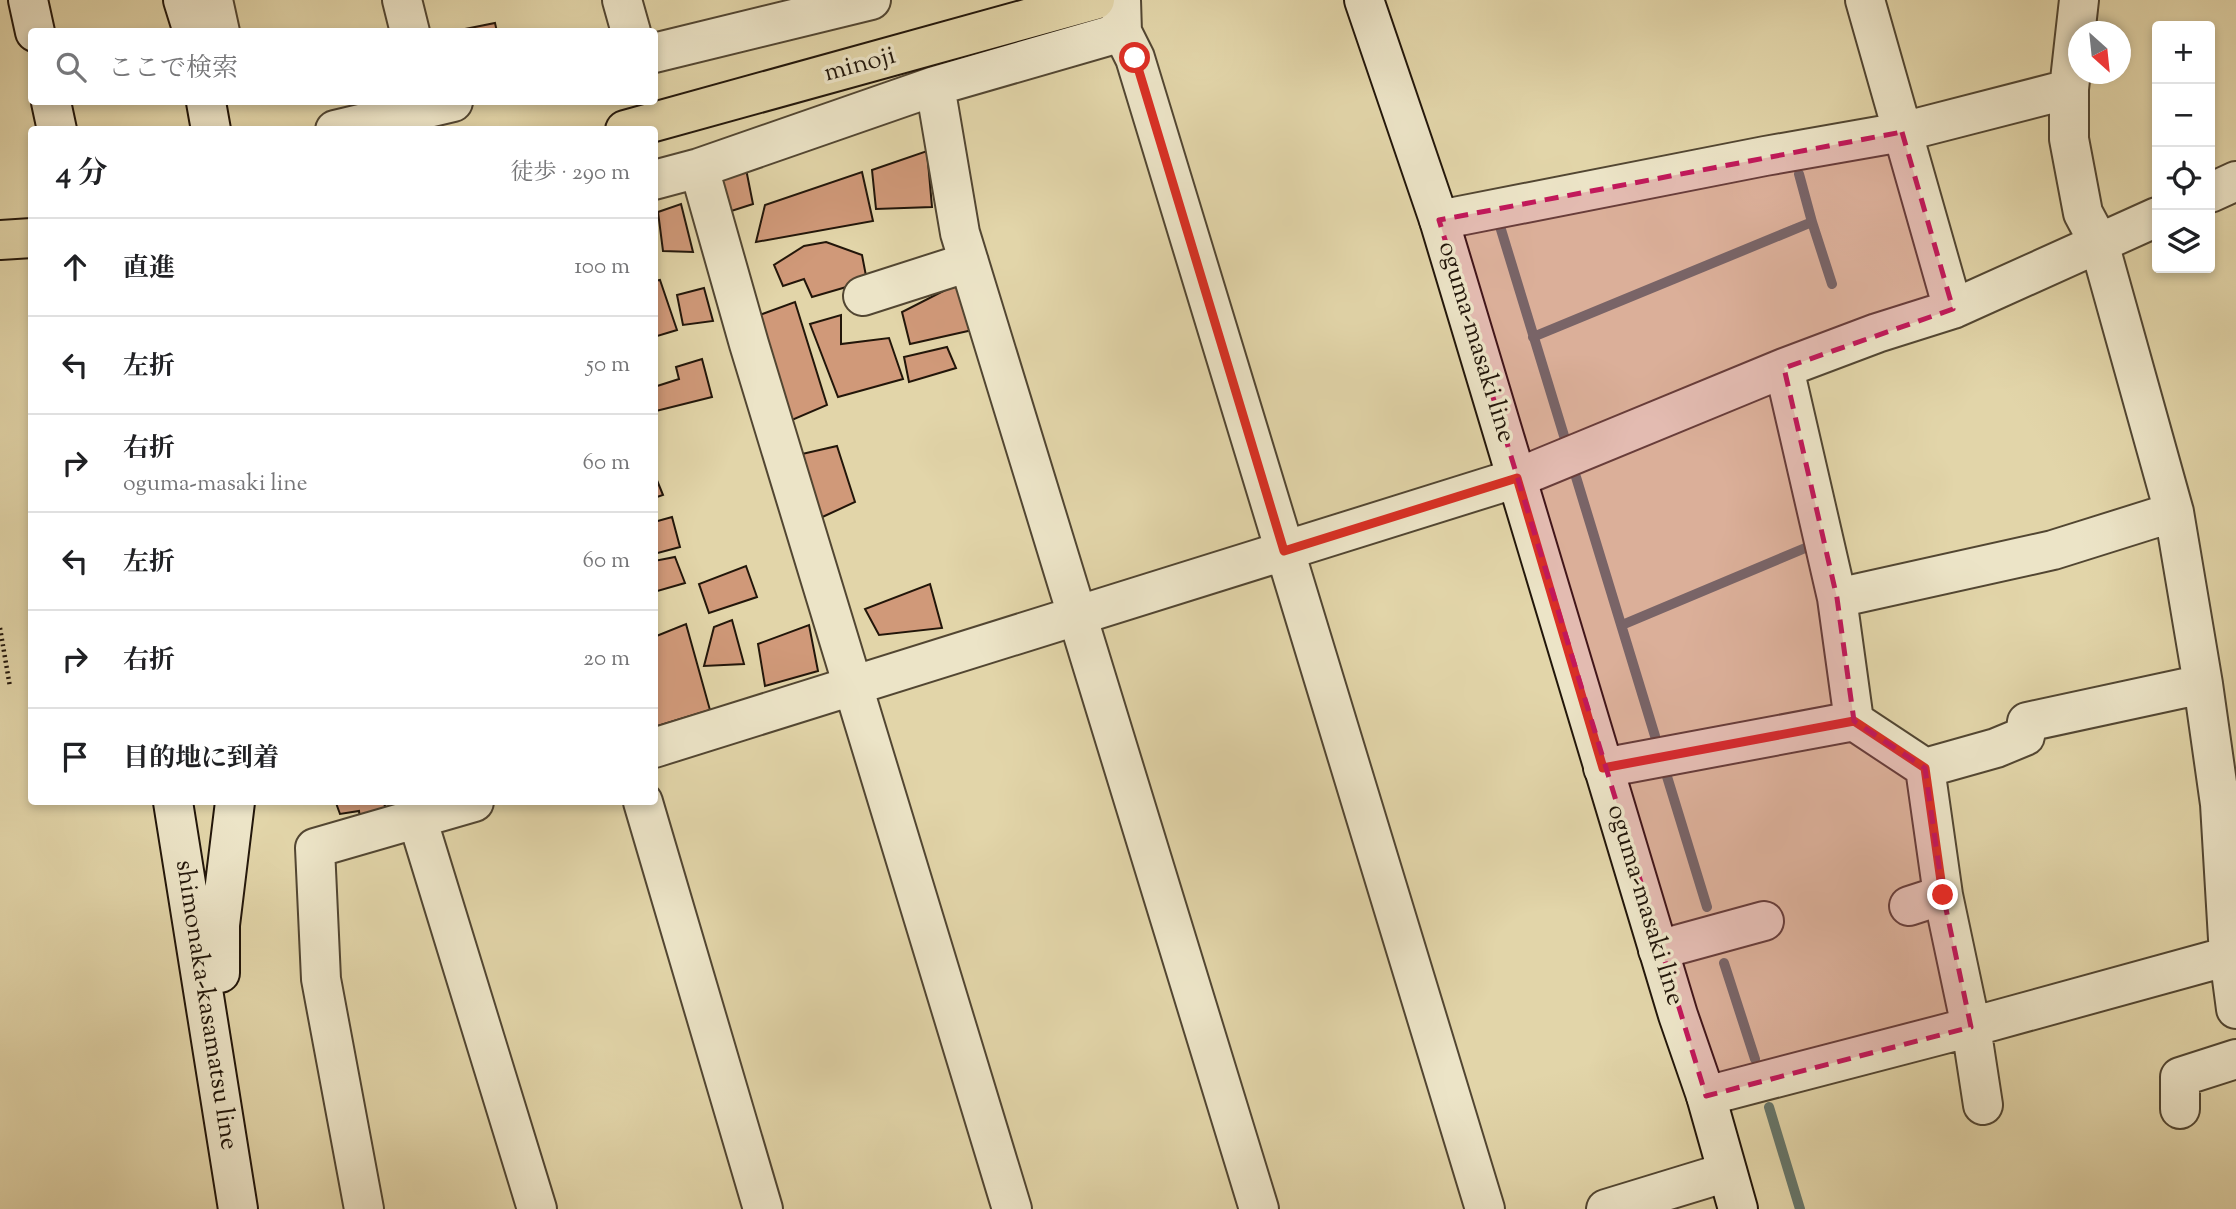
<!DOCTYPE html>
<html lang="ja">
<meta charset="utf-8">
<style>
body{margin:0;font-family:"Sorts Mill Goudy","Noto Serif JP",serif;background:#f2f2f2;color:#202124}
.controls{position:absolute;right:21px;top:21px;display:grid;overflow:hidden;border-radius:7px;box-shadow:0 4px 10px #0003}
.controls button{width:63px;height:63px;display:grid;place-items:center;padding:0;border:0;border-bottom:2px solid #e0e0e0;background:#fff;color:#202124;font:35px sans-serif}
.compass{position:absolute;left:2068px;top:21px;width:63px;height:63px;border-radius:50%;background:#fff;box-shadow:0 4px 10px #0003;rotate:153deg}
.stop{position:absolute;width:21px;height:21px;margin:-16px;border:5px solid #d93025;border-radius:50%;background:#fff}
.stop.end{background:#d93025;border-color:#fff;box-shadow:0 2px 7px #0008}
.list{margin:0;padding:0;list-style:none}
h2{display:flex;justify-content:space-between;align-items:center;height:91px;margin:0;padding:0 28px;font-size:30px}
h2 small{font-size:23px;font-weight:400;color:#757577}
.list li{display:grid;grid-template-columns:46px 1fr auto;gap:21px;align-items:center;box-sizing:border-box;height:98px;padding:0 28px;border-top:2px solid #e0e0e0}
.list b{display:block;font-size:26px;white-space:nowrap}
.list p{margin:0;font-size:23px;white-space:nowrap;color:#757577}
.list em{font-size:23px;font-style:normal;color:#757577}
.icon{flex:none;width:38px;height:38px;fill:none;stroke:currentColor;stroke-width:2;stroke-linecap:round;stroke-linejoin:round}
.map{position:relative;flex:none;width:2236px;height:1209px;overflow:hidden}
.search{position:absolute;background:#fff;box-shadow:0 4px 10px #0003;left:28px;top:28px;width:630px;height:77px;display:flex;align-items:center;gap:18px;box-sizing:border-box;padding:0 24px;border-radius:7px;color:#757577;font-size:26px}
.panel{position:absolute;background:#fff;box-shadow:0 4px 10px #0003;left:28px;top:126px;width:630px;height:679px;border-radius:7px}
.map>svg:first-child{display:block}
</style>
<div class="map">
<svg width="2236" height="1209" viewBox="0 0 2236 1209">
<rect width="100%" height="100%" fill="#e2d5a9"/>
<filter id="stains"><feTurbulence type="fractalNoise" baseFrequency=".00286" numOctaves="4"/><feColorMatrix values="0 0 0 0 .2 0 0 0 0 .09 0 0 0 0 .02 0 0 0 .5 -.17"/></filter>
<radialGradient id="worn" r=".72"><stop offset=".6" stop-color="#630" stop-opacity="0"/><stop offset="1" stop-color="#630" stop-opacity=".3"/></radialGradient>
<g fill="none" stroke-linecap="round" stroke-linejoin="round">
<path stroke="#67776b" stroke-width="10" d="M 1799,174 L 1812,222
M 1499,223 L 1565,439
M 1533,337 L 1812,222 L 1832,284
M 1576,477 L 1655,736
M 1622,625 L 1810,546
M 1665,770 L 1707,907
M 1724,963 L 1755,1059
M 1769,1107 L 1800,1209"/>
</g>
<path fill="#d09979" stroke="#22160a" stroke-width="2" d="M 495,23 L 497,32 L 450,32 Z
M 927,151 L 932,207 L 876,209 L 872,170 Z
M 745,164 L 753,204 L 722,214 L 714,176 Z
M 862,172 L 873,221 L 756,242 L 765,205 Z
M 681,204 L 693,252 L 663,251 L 658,212 Z
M 826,242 L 862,255 L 867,281 L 812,297 L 804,279 L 783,286 L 774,265 L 804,246 Z
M 660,280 L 677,330 L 654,337 L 654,281 Z
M 961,282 L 977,329 L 910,344 L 902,312 Z
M 704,288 L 713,321 L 683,325 L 677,295 Z
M 795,302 L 827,405 L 792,420 L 757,316 Z
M 841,315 L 841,344 L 889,338 L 903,379 L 838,397 L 810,324 Z
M 947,347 L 956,368 L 909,382 L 904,357 Z
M 702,359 L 712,397 L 656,411 L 654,387 L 679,379 L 676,367 Z
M 837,446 L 855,502 L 818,519 L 802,454 Z
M 654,473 L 663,495 L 654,498 Z
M 672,517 L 680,547 L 654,554 L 654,522 Z
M 675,557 L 685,583 L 654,592 L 654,561 Z
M 746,566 L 757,597 L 709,613 L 699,584 Z
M 930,584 L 942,628 L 879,635 L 865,609 Z
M 732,620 L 744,664 L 704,666 L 714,627 Z
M 686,624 L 710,710 L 654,727 L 654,637 Z
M 809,625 L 818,671 L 765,686 L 758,644 Z
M 331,802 L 387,802 L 383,803 L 390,812 L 360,818 L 359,811 L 340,814 L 336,803 Z"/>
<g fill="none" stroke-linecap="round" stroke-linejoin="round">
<defs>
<path id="minor" d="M 213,0 L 220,32
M 402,0 L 410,32
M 622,0 L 631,32
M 1121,0 L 1122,32
M 1865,0 L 1953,309
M 2079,0 L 2069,89 L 2069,139 L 2083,213 L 2099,243 L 2174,512 L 2203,684 L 2220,804 L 2229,956 L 2236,1009
M 654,53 L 871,0
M 935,86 L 960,233 L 1259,1209
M 335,130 L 453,102
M 699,168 L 749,344 L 1012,1209
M 654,180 L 699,168 L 935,86 L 1122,32 L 1135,58 L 1485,1209
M 2210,193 L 2236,181
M 1439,220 L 1765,156 L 1902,132 L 2069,89
M 863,296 L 969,262
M 1784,368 L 1837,598 L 1854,721 L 1925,768 L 1943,895 L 1971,1027 L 1983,1105
M 1837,598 L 2053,550 L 2174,512
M 654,748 L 1517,478 L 1784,368 L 1877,333 L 1953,309 L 2157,217
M 1603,768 L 1854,721
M 1925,768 L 1996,748 L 2025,736 L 2027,722 L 2203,684
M 643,802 L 763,1209
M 417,818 L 537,1209
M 1909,906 L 1943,895
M 1658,950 L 1764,921
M 1706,1096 L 1971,1027 L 2229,956
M 2180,1109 L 2180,1077 L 2236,1059
M 364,1209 L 321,979 L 315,848 L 474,802
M 1606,1209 L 1727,1172"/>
<path id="secondary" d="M 28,0 L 35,32
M 183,0 L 193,32
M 1364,0 L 1439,220 L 1678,1015 L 1706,1096 L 1738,1209
M 51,102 L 57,130
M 206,102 L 211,130
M 173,802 L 238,1209
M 220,973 L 220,925 L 235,802"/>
<path id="primary" d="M 625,130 L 1095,0
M 0,240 L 32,238"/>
</defs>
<use href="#minor" stroke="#524632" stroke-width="42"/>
<use href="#secondary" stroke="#22160a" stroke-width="42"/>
<use href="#primary" stroke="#22160a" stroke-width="42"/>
<path stroke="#22160a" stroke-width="4.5" stroke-dasharray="2 3.5" stroke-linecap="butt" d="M 0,628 L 10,687"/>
<use href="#minor" stroke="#ece4c7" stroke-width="38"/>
<use href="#secondary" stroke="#ece4c7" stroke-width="38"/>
<use href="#primary" stroke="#e2d5a9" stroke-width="38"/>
</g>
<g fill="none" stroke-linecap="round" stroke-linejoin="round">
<path stroke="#d93025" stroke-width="9" d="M 1135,58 L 1284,551 L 1517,478 L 1603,768 L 1854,721 L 1925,768 L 1943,895"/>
</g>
<path fill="#c2185b" fill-opacity="0.2" stroke="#c2185b" stroke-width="5" stroke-dasharray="14 9" stroke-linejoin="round" d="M 1902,132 L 1953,309 L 1784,368 L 1837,598 L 1854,721 L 1925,768 L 1943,895 L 1971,1027 L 1706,1096 L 1439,220 Z"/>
<g text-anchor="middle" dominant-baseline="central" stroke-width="7" stroke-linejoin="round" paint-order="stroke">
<g font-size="26" fill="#22160a" stroke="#ece4c7">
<text transform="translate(860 65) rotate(-15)">minoji</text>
<text transform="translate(1476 342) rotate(73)">oguma-masaki line</text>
<text transform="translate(1645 905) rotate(73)">oguma-masaki line</text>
<text transform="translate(206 1005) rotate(81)">shimonaka-kasamatsu line</text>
</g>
</g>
<rect width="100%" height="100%" filter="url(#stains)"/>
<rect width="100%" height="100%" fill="url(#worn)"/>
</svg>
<div class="controls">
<button>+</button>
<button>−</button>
<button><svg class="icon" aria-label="locate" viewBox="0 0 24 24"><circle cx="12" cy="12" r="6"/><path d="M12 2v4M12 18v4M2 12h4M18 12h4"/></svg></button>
<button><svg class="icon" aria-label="layers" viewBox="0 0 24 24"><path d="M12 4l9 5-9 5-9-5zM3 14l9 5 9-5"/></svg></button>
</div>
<svg class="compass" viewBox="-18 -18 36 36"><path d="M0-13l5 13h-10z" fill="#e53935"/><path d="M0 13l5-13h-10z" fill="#757577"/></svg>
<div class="stop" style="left:1135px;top:58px"></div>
<div class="stop end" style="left:1943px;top:895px"></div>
<div class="search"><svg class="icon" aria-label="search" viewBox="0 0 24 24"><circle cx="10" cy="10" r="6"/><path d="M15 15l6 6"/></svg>ここで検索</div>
<section class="panel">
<h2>4 分<small>徒歩 · 290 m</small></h2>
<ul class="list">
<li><svg class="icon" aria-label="ahead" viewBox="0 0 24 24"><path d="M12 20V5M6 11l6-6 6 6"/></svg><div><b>直進</b></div><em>100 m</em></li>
<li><svg class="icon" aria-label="left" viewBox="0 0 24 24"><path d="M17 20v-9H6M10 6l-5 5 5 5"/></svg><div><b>左折</b></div><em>50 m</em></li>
<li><svg class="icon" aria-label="right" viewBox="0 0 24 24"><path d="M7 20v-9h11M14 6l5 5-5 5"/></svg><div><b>右折</b><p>oguma-masaki line</p></div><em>60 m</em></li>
<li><svg class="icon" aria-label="left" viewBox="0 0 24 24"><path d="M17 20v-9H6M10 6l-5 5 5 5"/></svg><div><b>左折</b></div><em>60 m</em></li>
<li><svg class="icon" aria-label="right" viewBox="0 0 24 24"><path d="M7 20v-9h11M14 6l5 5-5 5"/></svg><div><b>右折</b></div><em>20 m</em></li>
<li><svg class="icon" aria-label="arrive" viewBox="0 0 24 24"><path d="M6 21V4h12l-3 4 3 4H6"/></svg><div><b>目的地に到着</b></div></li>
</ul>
</section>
</div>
